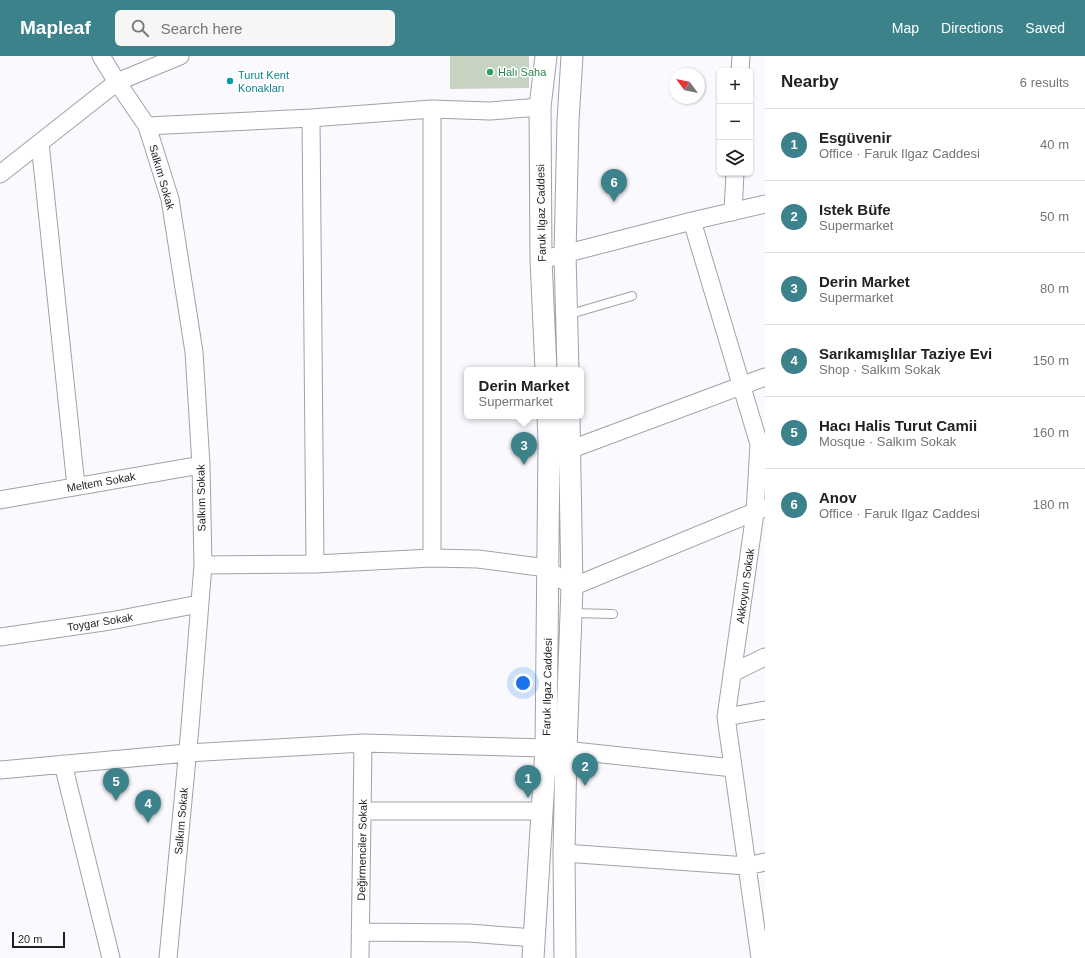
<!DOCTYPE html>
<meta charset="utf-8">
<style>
body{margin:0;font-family:Helvetica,sans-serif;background:#f6f6f6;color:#202124}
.controls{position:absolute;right:12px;top:12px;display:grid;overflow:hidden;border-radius:6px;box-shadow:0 1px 3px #0004}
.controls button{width:36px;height:36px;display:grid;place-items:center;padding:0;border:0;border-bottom:1px solid #e0e0e0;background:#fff;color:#202124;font:20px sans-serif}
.compass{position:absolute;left:669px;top:12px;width:36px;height:36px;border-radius:50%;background:#fff;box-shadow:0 1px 3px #0004;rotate:302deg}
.scale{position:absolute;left:12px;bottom:10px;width:53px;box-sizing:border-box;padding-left:4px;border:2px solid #1f1f23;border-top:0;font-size:11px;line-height:14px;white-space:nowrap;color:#1f1f23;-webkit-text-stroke:3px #fff;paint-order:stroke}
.you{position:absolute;left:523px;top:627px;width:14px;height:14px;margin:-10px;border:3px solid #fff;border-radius:50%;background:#1a73e8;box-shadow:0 0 0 6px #1a73e833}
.badge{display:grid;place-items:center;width:26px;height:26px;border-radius:50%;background:#3b828b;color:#fff;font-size:13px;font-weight:700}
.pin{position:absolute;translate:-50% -33px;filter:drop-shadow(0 1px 2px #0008)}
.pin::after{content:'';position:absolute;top:21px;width:14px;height:12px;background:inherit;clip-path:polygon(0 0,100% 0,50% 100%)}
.popup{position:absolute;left:464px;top:311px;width:120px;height:52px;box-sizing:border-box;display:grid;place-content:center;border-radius:6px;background:#fff;filter:drop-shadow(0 1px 3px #0005);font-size:13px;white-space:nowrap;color:#757577}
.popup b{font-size:15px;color:#202124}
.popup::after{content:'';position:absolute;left:50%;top:100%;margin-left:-8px;border:8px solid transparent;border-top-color:#fff}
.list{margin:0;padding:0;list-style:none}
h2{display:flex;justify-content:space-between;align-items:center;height:52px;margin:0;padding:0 16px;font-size:17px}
h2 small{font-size:13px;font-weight:400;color:#757577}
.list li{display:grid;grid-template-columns:26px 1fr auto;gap:12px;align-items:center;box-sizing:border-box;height:72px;padding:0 16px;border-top:1px solid #e0e0e0}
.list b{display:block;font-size:15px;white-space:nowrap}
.list p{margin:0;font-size:13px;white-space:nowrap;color:#757577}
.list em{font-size:13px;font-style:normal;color:#757577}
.icon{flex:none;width:22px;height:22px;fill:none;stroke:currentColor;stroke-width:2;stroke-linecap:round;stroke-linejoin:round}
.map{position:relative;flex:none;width:765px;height:902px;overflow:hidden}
header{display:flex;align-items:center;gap:24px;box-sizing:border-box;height:56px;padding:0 20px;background:#3b828b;color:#fff}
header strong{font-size:19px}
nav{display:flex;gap:22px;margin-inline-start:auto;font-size:14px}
.search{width:280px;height:36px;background:#f6f6f6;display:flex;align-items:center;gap:10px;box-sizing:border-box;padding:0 14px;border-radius:6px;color:#757577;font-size:15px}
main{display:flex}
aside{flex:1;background:#fff}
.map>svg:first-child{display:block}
</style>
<header>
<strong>Mapleaf</strong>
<div class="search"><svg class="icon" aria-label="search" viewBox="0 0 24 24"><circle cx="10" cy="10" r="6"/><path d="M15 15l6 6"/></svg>Search here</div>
<nav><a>Map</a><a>Directions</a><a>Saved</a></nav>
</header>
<main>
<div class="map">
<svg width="765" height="902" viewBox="0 0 765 902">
<rect width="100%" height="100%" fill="#fafafe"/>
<path fill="#c7d3c1" d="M 450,0 L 529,0 L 529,32 L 450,33 Z"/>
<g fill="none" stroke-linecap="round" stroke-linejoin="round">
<defs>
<path id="service" d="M 567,259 L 632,240
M 572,557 L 613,558"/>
<path id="minor" d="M 101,0 L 117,26 L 147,70 L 170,143 L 194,296 L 201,409 L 203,509 L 190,671 L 168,902
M 740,15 L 741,0
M 311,62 L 315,508
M 147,70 L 311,62 L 432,53 L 490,55 L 540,51
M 40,87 L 76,430
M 0,118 L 117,26 L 180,0
M 733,156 L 735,117
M 692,165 L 759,388 L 755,457 L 726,661 L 760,902
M 541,204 L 692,165 L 765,148
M 569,394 L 765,321
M 0,444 L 201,409
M 432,502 L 432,53
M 203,509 L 315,508 L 432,502 L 478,503 L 539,511 L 548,513 L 572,531 L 764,452
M 0,581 L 110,565 L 199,548
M 732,617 L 765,601
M 726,661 L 765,654
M 63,708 L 111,902
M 0,714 L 187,697 L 363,687 L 546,692 L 733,712
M 362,755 L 542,755
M 564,797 L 747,810 L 765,806
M 360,876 L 469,877 L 534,882
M 360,902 L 363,687"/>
<path id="tertiary" d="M 546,0 L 540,51 L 541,204 L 546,314
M 568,314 L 565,198 L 568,65 L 572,0
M 533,902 L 546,692 L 549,387 L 548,360
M 565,902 L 564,797 L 566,694 L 572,531 L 569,360"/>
</defs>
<use href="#service" stroke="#a0a1a9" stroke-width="10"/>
<use href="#minor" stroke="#a0a1a9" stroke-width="19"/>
<use href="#tertiary" stroke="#a0a1a9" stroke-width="23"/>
<use href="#service" stroke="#fff" stroke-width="8"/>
<use href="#minor" stroke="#fff" stroke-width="17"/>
<use href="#tertiary" stroke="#fff" stroke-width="21"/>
</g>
<circle fill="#2e9e5b" stroke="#fff" stroke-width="1.5" cx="490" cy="16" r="4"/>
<circle fill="#0f9aa8" stroke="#fff" stroke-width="1.5" cx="230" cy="25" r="4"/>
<g text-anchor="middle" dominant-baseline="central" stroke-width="3" stroke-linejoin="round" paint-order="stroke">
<g font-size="11" fill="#27864d" stroke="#fff" text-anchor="start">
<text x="498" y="16">Halı Saha</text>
</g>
<g font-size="11" fill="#0d838f" stroke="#fff" text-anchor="start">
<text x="238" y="19">Turut Kent<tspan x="238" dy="13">Konakları</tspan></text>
</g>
<g font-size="11" fill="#1f1f23" stroke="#fff">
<text transform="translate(162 121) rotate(74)">Salkım Sokak</text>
<text transform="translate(541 157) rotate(-91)">Faruk Ilgaz Caddesi</text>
<text transform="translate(101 426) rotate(-10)">Meltem Sokak</text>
<text transform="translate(201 442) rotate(-91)">Salkım Sokak</text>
<text transform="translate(745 530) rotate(-82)">Akkoyun Sokak</text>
<text transform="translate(100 566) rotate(-9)">Toygar Sokak</text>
<text transform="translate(547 631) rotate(-89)">Faruk Ilgaz Caddesi</text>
<text transform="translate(181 765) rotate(-85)">Salkım Sokak</text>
<text transform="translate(362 794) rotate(-89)">Değirmenciler Sokak</text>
</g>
</g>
</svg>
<div class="controls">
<button>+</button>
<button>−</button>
<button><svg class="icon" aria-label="layers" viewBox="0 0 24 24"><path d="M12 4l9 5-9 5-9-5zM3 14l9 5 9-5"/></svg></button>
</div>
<svg class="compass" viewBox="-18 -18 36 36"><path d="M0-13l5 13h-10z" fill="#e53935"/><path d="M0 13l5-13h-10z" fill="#757577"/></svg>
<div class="scale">20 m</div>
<div class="you"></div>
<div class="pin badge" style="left:528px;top:742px">1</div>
<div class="pin badge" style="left:585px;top:730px">2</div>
<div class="pin badge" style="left:524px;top:409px">3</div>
<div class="popup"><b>Derin Market</b>Supermarket</div>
<div class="pin badge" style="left:148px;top:767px">4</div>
<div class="pin badge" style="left:116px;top:745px">5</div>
<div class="pin badge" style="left:614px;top:146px">6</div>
</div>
<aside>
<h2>Nearby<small>6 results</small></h2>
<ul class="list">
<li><span class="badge">1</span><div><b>Esgüvenir</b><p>Office · Faruk Ilgaz Caddesi</p></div><em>40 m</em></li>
<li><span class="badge">2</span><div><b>Istek Büfe</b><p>Supermarket</p></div><em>50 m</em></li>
<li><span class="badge">3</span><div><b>Derin Market</b><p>Supermarket</p></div><em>80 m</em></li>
<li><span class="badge">4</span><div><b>Sarıkamışlılar Taziye Evi</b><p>Shop · Salkım Sokak</p></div><em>150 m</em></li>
<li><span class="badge">5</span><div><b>Hacı Halis Turut Camii</b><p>Mosque · Salkım Sokak</p></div><em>160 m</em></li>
<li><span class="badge">6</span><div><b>Anov</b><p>Office · Faruk Ilgaz Caddesi</p></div><em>180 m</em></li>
</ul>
</aside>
</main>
